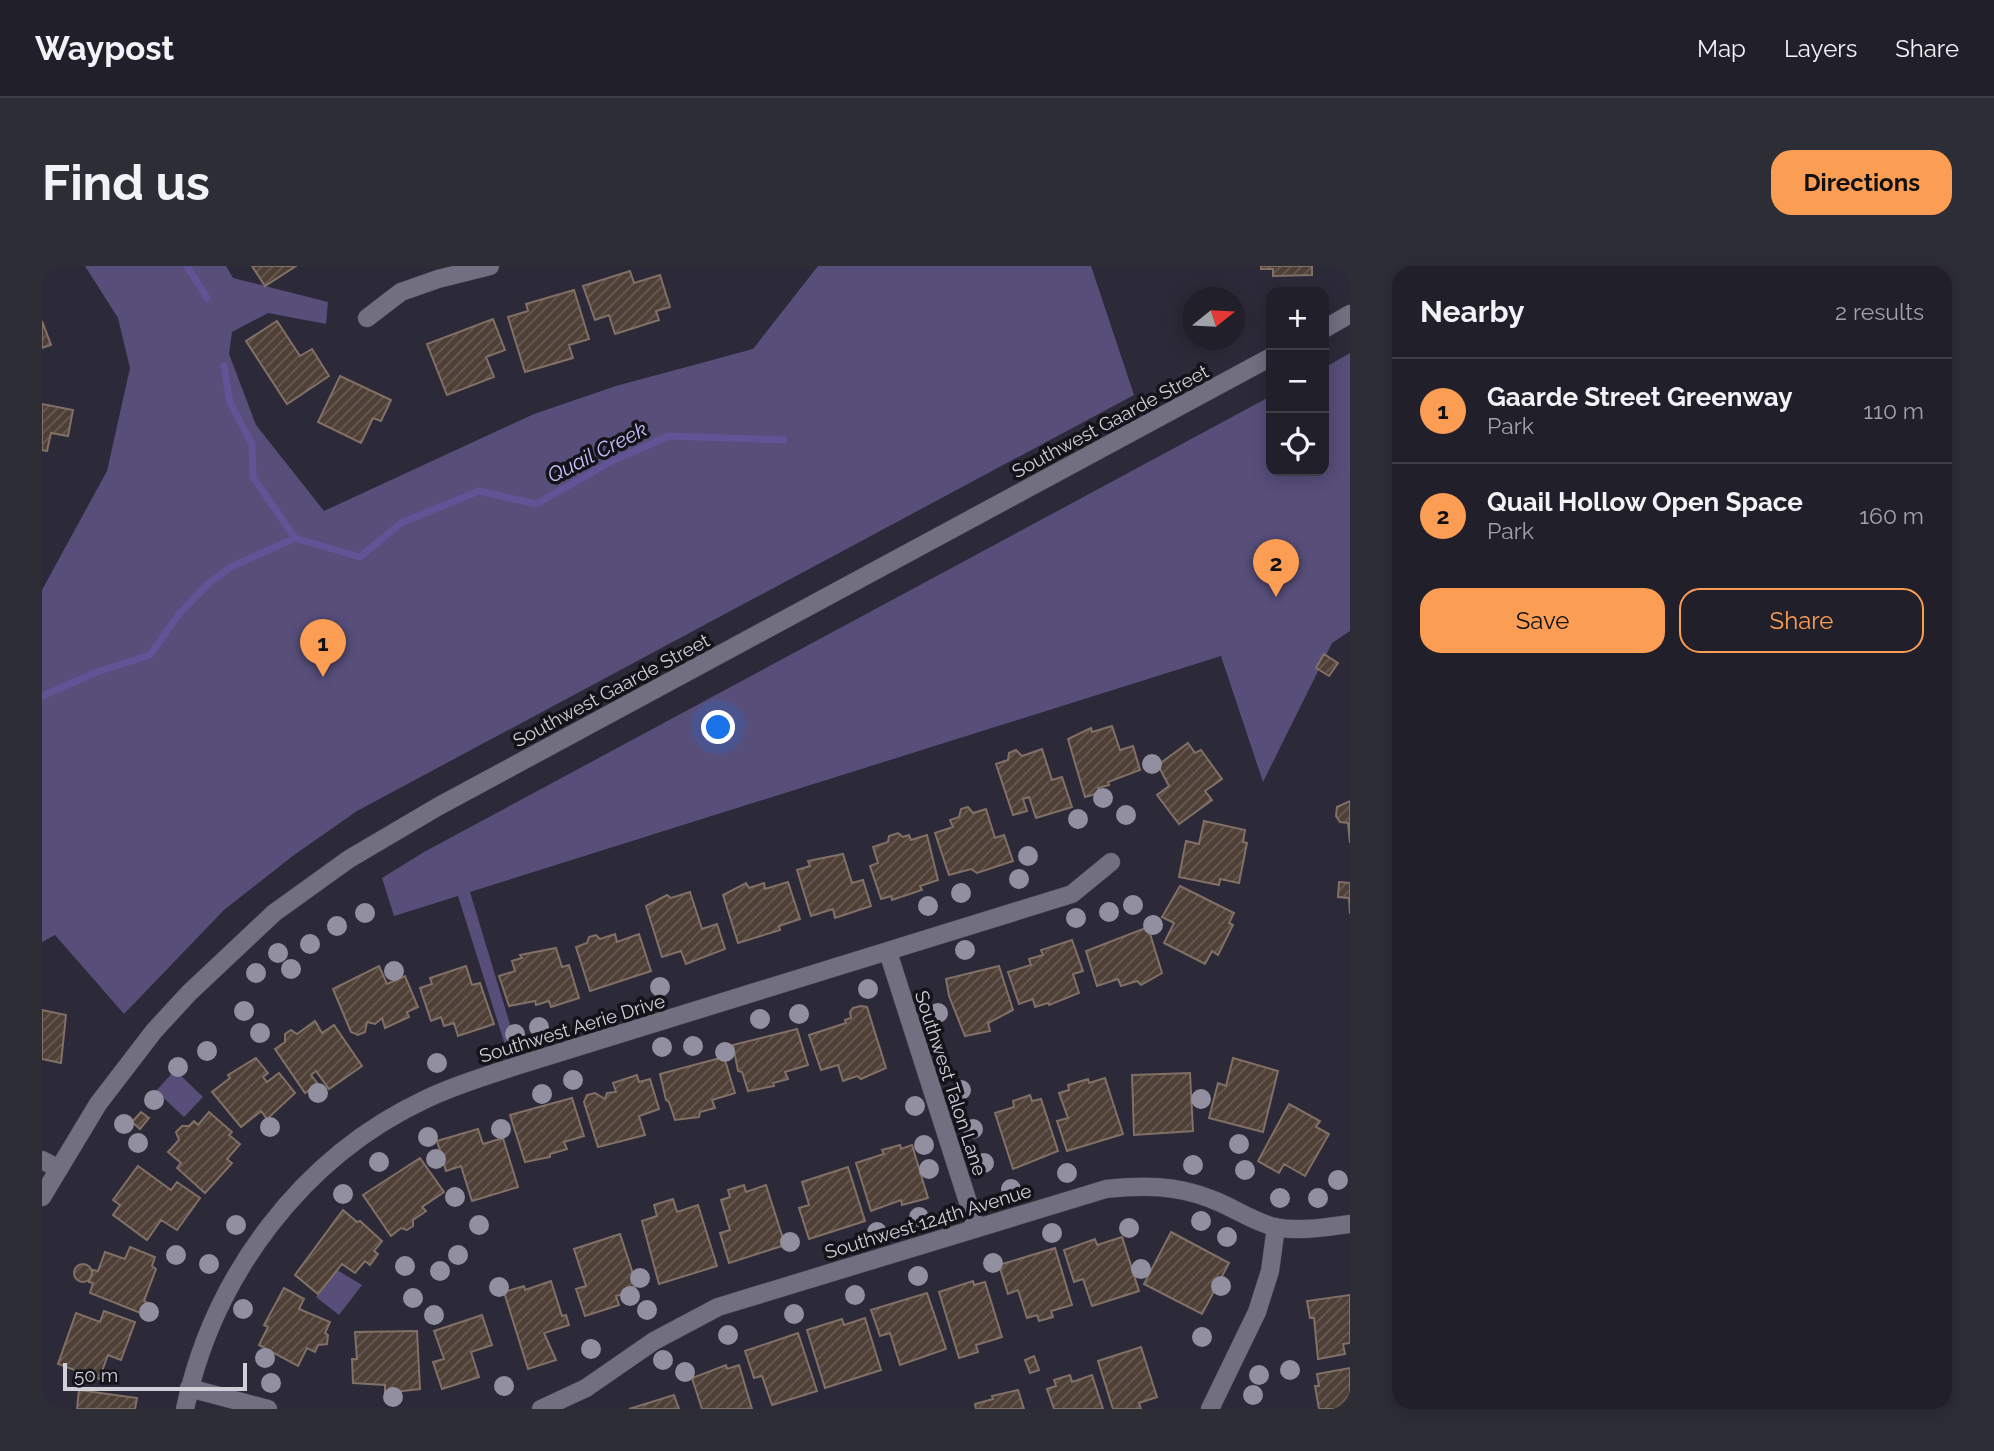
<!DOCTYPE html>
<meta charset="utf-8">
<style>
body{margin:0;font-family:Raleway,sans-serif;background:#2d2d36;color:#f1f3f6}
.controls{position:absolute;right:21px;top:21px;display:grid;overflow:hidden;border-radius:14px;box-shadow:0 4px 18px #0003}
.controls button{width:63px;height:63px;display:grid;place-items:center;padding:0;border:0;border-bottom:2px solid #3e3e47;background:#21202a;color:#f1f3f6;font:35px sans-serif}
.compass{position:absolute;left:1140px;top:21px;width:63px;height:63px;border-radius:50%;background:#21202a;box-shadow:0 4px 18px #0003;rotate:72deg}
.scale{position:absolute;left:21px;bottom:18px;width:184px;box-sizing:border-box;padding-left:7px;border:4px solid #d1d0d9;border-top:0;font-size:19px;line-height:24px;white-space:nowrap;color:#d1d0d9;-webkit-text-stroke:5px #14131a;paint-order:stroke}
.you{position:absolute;left:677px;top:462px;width:24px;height:24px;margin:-18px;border:5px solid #fff;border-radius:50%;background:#1a73e8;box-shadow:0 0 0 10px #1a73e833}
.badge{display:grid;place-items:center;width:46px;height:46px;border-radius:50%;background:#fc9d54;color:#111;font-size:23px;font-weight:700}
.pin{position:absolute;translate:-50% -58px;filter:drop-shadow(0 2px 4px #0008)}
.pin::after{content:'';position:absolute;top:37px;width:24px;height:21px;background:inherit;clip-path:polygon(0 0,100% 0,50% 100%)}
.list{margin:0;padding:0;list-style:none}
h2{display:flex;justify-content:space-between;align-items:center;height:91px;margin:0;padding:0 28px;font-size:30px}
h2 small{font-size:23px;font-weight:400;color:#a2a3a8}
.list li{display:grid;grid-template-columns:46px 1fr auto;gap:21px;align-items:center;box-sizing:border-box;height:105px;padding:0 28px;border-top:2px solid #3e3e47}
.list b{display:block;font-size:26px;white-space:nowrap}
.list p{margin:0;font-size:23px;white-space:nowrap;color:#a2a3a8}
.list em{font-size:23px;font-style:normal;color:#a2a3a8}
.actions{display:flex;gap:14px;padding:21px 28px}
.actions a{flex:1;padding:16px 0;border:2px solid #fc9d54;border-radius:21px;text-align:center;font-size:24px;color:#fc9d54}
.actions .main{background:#fc9d54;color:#111}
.icon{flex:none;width:38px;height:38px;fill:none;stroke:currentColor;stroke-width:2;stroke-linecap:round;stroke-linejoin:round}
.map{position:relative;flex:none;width:1308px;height:1143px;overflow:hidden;border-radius:21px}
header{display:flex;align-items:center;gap:42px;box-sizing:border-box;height:98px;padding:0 35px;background:#21202a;border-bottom:2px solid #3e3e47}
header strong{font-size:33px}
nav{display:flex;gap:38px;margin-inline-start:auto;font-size:24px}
.intro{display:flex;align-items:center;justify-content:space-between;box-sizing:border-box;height:168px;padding:0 42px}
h1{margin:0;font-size:49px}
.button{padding:18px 32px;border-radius:21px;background:#fc9d54;color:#111;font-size:24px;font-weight:700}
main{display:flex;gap:42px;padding:0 42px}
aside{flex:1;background:#21202a;border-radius:21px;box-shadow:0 4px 18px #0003}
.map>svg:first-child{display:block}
</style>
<header>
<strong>Waypost</strong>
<nav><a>Map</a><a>Layers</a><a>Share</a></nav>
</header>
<div class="intro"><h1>Find us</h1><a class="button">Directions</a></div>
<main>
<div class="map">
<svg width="1308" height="1143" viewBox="0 0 1308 1143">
<defs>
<pattern id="building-hatch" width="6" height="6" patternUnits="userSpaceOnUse" patternTransform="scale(1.75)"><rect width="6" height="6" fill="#4f4037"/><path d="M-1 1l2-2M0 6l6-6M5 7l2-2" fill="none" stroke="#675b53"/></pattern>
</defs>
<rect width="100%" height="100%" fill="#2c2a38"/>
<path fill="#574e7a" d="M 43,0 L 184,0 L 191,12 L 286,36 L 284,58 L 226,47 L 190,66 L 187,88 L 214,159 L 282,245 L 492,148 L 574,120 L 711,83 L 776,0 L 1049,0 L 1092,129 L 315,545 L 252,589 L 182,644 L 82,748 L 13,669 L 0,676 L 0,324 L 65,205 L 88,102 L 76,52 Z
M 1308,87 L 1308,365 L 1290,377 L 1221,516 L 1179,390 L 428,626 L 473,775 L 463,779 L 416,630 L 352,650 L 340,612 L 382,586 L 1229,130 L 1229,205 L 1282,205 L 1282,102 Z
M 133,804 L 161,831 L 142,851 L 114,825 Z
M 295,1004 L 320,1019 L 297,1049 L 274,1031 Z"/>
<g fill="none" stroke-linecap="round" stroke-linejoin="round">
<path stroke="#625396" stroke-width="7" d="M 145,0 L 165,32
M 182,100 L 188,137 L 210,178 L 211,211 L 253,272
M 0,430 L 55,406 L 108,389 L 137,348 L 167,317 L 189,301 L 253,272 L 318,291 L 359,257 L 437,225 L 494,238 L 572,194 L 627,170 L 742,174"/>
</g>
<path fill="url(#building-hatch)" stroke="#807065" stroke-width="2" d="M 210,0 L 254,0 L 223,20 Z
M 1219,0 L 1270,0 L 1270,9 L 1231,10 L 1231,3 L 1219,3 Z
M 588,5 L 592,17 L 618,9 L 628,41 L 614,45 L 617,54 L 573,68 L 567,49 L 553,54 L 541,20 Z
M 532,24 L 547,73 L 527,79 L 531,92 L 483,106 L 466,51 L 486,45 L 484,38 Z
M 451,53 L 463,84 L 444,91 L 452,111 L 405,129 L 385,78 Z
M 0,55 L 9,79 L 0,82 Z
M 235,55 L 258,90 L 270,83 L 287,110 L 245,138 L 204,75 Z
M 298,110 L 349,134 L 339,155 L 331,152 L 319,177 L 276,156 Z
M 0,138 L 31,144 L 26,170 L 9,167 L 5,185 L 0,184 Z
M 1282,388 L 1296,397 L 1287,410 L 1274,402 Z
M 1070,460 L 1078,484 L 1091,480 L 1098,504 L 1066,516 L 1067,519 L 1056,522 L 1057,527 L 1043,531 L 1026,473 L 1049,462 L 1050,466 Z
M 1146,477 L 1153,487 L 1159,484 L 1180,513 L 1163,525 L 1170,534 L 1137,558 L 1115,529 L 1127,520 L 1116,499 Z
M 1000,483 L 1010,514 L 1020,511 L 1030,541 L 994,552 L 987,531 L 981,533 L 985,545 L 971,549 L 954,498 L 966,494 L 967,487 L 974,484 L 980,490 Z
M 1308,535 L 1308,577 L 1306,557 L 1298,556 L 1294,550 L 1295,541 Z
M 926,541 L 931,547 L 944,543 L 953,572 L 962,569 L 971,595 L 935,607 L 929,603 L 907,609 L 893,567 L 911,561 L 908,554 L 917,551 L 919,543 Z
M 1162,555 L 1203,564 L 1201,576 L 1205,577 L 1197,617 L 1178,613 L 1177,619 L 1137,611 L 1144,575 L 1157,578 Z
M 856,567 L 861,571 L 867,569 L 869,574 L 885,569 L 896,614 L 878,620 L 880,624 L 850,634 L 849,630 L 839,633 L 828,600 L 836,597 L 831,581 L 846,576 L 847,570 Z
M 801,588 L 810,617 L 821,614 L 829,640 L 793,652 L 791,643 L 769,650 L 755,604 L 768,600 L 766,595 Z
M 746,616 L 758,653 L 737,660 L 738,664 L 696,677 L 681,629 L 704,617 L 707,622 L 722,617 L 723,623 Z
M 1297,616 L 1308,617 L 1308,648 L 1307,632 L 1296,631 Z
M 1138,620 L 1192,647 L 1187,657 L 1191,659 L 1176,689 L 1170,685 L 1163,698 L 1122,677 L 1132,657 L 1120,651 Z
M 648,626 L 660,663 L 675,658 L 683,683 L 644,698 L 639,685 L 620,691 L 604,640 L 625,629 L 629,632 Z
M 1106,661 L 1120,707 L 1099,719 L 1095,715 L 1079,720 L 1076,713 L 1055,720 L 1044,685 Z
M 573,668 L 575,676 L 597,668 L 609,705 L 548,725 L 534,681 L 545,677 L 547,671 L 554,669 L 558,673 Z
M 1030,674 L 1041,705 L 1031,708 L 1037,727 L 1007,739 L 1006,737 L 993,741 L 991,733 L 977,738 L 966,706 L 989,699 L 987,693 L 1001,689 L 999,684 Z
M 514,682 L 520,701 L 527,699 L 537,732 L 509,741 L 507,735 L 494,739 L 493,735 L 467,740 L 457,710 L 473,705 L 470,695 L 480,692 L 478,689 Z
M 337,700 L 345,718 L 363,710 L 376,741 L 365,746 L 367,751 L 343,762 L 340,752 L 333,758 L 325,756 L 323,766 L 316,769 L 309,766 L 291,723 Z
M 424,700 L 430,719 L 438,717 L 452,758 L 416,770 L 412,757 L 402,760 L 399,751 L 389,755 L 378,722 L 390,718 L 388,712 Z
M 957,700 L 971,744 L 946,757 L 948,765 L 923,770 L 907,730 L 904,713 Z
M 819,740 L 825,741 L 844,802 L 819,813 L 815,810 L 801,815 L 796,799 L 779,804 L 767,769 L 804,757 L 803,754 L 809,752 L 808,746 L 811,742 Z
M 0,744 L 24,749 L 19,797 L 0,793 Z
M 273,755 L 280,767 L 292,759 L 320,800 L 287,823 L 274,805 L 269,809 L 276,818 L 263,827 L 233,783 L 243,776 L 243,768 L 249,764 L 255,768 Z
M 755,763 L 766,799 L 743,806 L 746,813 L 731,817 L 732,820 L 706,825 L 700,806 L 696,805 L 691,779 Z
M 682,791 L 693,827 L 670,834 L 673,842 L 658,846 L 657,851 L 633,854 L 627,836 L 624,834 L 618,808 Z
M 214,792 L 226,807 L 221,811 L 225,816 L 237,807 L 253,827 L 225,853 L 219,845 L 199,861 L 170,826 L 188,812 L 186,809 Z
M 1191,792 L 1236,805 L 1221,866 L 1167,852 L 1176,817 L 1184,820 Z
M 1148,807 L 1151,865 L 1092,869 L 1090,809 Z
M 595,809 L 597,816 L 608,813 L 617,843 L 597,850 L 603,869 L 556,881 L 542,836 L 545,829 L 553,827 L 563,833 L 565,827 L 574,826 L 571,817 Z
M 1063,812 L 1081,868 L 1025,885 L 1015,855 L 1026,852 L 1017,827 L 1027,824 L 1026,819 L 1046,813 L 1047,817 Z
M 988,829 L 990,835 L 999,833 L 1016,885 L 971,903 L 953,847 L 972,841 L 971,835 Z
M 530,832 L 542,870 L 522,876 L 525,883 L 508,888 L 508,891 L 483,896 L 468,849 Z
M 1247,838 L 1278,855 L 1274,861 L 1287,868 L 1263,910 L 1242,898 L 1237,907 L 1216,895 Z
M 99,846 L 107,852 L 98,863 L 90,856 Z
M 167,846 L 190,866 L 187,869 L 198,878 L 185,893 L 190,897 L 163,927 L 135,902 L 139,897 L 126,886 L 137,874 L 134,866 L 140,860 L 147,860 L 152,855 L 156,859 Z
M 436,863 L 441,878 L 461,872 L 476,921 L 430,935 L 419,900 L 404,905 L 395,875 Z
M 858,879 L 859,883 L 870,879 L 886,932 L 860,939 L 859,934 L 829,945 L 814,897 L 842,888 L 840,884 Z
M 378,892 L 402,926 L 380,941 L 384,945 L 371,954 L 371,960 L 365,964 L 359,962 L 349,970 L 321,929 Z
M 96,900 L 129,924 L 135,916 L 158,932 L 135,964 L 119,954 L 105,974 L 71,949 L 78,939 L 71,934 Z
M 806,901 L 823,955 L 767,973 L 757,942 L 767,939 L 760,916 Z
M 702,919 L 704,926 L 724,919 L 743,979 L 687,997 L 678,967 L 688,964 L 679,934 L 688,931 L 686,924 Z
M 631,933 L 635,946 L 656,939 L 675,1000 L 617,1018 L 600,955 L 615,950 L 612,939 Z
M 301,944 L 315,956 L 318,955 L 340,975 L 332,985 L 336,988 L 328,999 L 323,995 L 313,1007 L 300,998 L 276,1028 L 253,1009 Z
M 1129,966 L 1187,997 L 1160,1048 L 1102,1018 Z
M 578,968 L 595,1020 L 581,1024 L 582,1028 L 574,1030 L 577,1039 L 543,1050 L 534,1023 L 544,1020 L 532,983 Z
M 1080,971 L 1097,1025 L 1050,1040 L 1041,1013 L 1032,1016 L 1022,984 L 1053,973 L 1055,979 Z
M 88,981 L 113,991 L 110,1000 L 114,1003 L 102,1035 L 106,1037 L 101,1048 L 48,1027 L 51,1017 L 47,1016 L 51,1004 L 56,1005 L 63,986 L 83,993 Z
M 1013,982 L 1030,1039 L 1009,1045 L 1011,1051 L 997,1055 L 995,1049 L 985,1052 L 976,1024 L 966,1028 L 957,999 Z
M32 1007a9 9 0 1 1 18 0a9 9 0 1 1-18 0Z
M 509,1015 L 520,1050 L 524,1049 L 527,1059 L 502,1067 L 514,1094 L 486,1103 L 462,1026 L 482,1020 L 483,1024 Z
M 931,1015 L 932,1019 L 943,1016 L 960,1071 L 934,1079 L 936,1086 L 917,1092 L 897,1026 Z
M 242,1022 L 262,1033 L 257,1043 L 288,1056 L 283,1067 L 286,1069 L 285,1078 L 276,1079 L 273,1086 L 265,1082 L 256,1100 L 217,1079 L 226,1061 L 222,1059 Z
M 885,1027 L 904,1083 L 858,1099 L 848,1067 L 838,1070 L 829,1044 Z
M 1308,1029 L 1308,1077 L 1301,1078 L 1303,1088 L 1276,1093 L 1272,1052 L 1268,1052 L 1265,1035 Z
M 62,1045 L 93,1056 L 79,1094 L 66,1089 L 57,1113 L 16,1098 L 34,1047 L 58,1056 Z
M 440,1049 L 450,1079 L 429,1086 L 437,1111 L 400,1123 L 391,1096 L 402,1093 L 392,1065 Z
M 823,1052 L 839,1104 L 783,1122 L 765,1064 L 800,1053 L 802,1059 Z
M 375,1065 L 378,1123 L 343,1127 L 343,1119 L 311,1117 L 310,1093 L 315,1093 L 313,1066 Z
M 756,1067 L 775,1125 L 730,1139 L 720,1110 L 712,1112 L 703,1085 Z
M 1099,1081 L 1115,1131 L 1097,1137 L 1099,1143 L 1071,1143 L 1056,1095 Z
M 992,1090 L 997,1104 L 988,1107 L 983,1094 Z
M 684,1099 L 685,1103 L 697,1099 L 710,1143 L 660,1143 L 650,1112 Z
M 1308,1102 L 1308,1143 L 1277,1143 L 1273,1120 L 1277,1120 L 1275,1108 Z
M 1028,1109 L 1030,1116 L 1050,1109 L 1061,1143 L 1012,1143 L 1005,1123 L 1014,1120 L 1012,1114 Z
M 37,1124 L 95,1132 L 93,1143 L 35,1143 Z
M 976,1124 L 982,1143 L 934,1143 L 933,1138 L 951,1133 L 950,1130 Z
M 632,1129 L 637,1143 L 587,1143 Z"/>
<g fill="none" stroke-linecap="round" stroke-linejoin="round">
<defs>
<path id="street" d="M 325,52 L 359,26 L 396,13 L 448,0
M 846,686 L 934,961
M 0,894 L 17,903
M 147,1122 L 226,1143
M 143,1143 C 171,1010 260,891 384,833 C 413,819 444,810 474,800 L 1030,628 L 1069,596
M 499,1143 L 544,1122 L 612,1075 L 676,1041 L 1064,923 C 1101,919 1134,919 1169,933 C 1191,941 1211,956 1233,961 C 1257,966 1285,961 1308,958
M 1168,1143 L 1215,1046 L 1228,1005 L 1234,961"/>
<path id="secondary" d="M 1282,63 L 1308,48
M 0,931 L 56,838 L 112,765 L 147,727 L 232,647 L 307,593 L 397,540 L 1229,91"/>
</defs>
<use href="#street" stroke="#494753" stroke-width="19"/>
<use href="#secondary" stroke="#494753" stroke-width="19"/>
<use href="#street" stroke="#716f80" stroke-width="18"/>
<use href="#secondary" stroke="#716f80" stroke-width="18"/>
</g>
<g fill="#918fa0">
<circle cx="1110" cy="498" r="10"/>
<circle cx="1061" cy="532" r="10"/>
<circle cx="1084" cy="549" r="10"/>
<circle cx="1036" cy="553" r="10"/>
<circle cx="986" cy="590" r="10"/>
<circle cx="977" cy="613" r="10"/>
<circle cx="919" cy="627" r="10"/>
<circle cx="1091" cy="639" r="10"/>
<circle cx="886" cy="640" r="10"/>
<circle cx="1067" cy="646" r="10"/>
<circle cx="323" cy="647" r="10"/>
<circle cx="1034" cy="652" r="10"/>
<circle cx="1111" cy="659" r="10"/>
<circle cx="295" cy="660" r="10"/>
<circle cx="268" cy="678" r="10"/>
<circle cx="923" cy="684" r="10"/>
<circle cx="236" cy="687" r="10"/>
<circle cx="249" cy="703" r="10"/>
<circle cx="352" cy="705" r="10"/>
<circle cx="214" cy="707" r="10"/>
<circle cx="618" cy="721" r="10"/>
<circle cx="826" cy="723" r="10"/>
<circle cx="202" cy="745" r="10"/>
<circle cx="896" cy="747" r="10"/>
<circle cx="757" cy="748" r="10"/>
<circle cx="718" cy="753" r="10"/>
<circle cx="497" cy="761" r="10"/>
<circle cx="218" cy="767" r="10"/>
<circle cx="473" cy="768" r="10"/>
<circle cx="651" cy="780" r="10"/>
<circle cx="620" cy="781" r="10"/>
<circle cx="165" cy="785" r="10"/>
<circle cx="683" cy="786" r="10"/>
<circle cx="395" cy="797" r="10"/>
<circle cx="136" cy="801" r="10"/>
<circle cx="531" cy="814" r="10"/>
<circle cx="919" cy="824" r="10"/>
<circle cx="276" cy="827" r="10"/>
<circle cx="500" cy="828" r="10"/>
<circle cx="1159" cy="833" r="10"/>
<circle cx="112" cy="834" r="10"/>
<circle cx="873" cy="840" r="10"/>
<circle cx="82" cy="858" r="10"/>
<circle cx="228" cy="861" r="10"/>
<circle cx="459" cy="863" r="10"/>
<circle cx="931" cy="863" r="10"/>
<circle cx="386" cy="871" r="10"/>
<circle cx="96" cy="877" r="10"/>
<circle cx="1197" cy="878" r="10"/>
<circle cx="882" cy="879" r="10"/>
<circle cx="394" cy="893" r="10"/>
<circle cx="337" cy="896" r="10"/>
<circle cx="942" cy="897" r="10"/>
<circle cx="1151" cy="899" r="10"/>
<circle cx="887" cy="903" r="10"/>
<circle cx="1203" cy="904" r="10"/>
<circle cx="1025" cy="907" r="10"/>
<circle cx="1296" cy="914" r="10"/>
<circle cx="969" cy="923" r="10"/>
<circle cx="301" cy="928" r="10"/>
<circle cx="413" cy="931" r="10"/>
<circle cx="1238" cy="932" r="10"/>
<circle cx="1276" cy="932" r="10"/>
<circle cx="877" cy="951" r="10"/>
<circle cx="1159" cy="955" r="10"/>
<circle cx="194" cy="959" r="10"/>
<circle cx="437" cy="959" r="10"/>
<circle cx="1087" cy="962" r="10"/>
<circle cx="835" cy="966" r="10"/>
<circle cx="1010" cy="967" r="10"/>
<circle cx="1185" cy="971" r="10"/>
<circle cx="748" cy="976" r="10"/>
<circle cx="134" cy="989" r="10"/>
<circle cx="416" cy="989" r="10"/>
<circle cx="951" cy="997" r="10"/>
<circle cx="167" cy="998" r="10"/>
<circle cx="363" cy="1000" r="10"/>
<circle cx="1099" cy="1003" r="10"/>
<circle cx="398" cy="1005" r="10"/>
<circle cx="876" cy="1010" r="10"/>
<circle cx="598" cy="1012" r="10"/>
<circle cx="1179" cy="1020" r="10"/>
<circle cx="457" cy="1021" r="10"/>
<circle cx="813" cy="1029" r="10"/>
<circle cx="588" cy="1030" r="10"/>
<circle cx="371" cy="1032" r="10"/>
<circle cx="201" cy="1043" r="10"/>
<circle cx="605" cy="1044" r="10"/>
<circle cx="107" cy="1046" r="10"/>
<circle cx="752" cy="1048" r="10"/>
<circle cx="392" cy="1049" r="10"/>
<circle cx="686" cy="1069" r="10"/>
<circle cx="1160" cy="1071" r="10"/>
<circle cx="549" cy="1083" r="10"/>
<circle cx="223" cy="1092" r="10"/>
<circle cx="621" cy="1094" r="10"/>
<circle cx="1248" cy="1104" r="10"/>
<circle cx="643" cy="1106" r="10"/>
<circle cx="1217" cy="1109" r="10"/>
<circle cx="229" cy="1117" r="10"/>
<circle cx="462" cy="1120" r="10"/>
<circle cx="1211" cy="1129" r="10"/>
<circle cx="351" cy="1131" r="10"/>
</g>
<g text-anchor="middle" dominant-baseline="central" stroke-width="7" stroke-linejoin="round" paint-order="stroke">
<g font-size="19" fill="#d1d0d9" stroke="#14131a">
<text transform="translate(1068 155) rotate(-28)">Southwest Gaarde Street</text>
<text transform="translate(569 424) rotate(-28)">Southwest Gaarde Street</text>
<text transform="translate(530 762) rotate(-17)">Southwest Aerie Drive</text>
<text transform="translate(909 817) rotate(72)">Southwest Talon Lane</text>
<text transform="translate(886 955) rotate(-17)">Southwest 124th Avenue</text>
</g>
<g font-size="21" font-style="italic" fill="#c8bef8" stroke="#14131a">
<text transform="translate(555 186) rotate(-27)">Quail Creek</text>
</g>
</g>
</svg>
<div class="controls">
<button>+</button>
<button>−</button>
<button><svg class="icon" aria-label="locate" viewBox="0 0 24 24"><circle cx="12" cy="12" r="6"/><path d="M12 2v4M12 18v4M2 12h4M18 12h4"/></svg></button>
</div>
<svg class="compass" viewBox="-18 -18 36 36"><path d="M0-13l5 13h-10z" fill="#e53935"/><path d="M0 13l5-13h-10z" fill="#a2a3a8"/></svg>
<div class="scale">50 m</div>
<div class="you"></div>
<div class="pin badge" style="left:281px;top:411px">1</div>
<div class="pin badge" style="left:1234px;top:331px">2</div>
</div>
<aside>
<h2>Nearby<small>2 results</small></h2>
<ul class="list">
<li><span class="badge">1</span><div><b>Gaarde Street Greenway</b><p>Park</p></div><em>110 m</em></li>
<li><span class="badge">2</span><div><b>Quail Hollow Open Space</b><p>Park</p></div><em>160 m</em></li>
</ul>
<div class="actions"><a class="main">Save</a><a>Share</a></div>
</aside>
</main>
